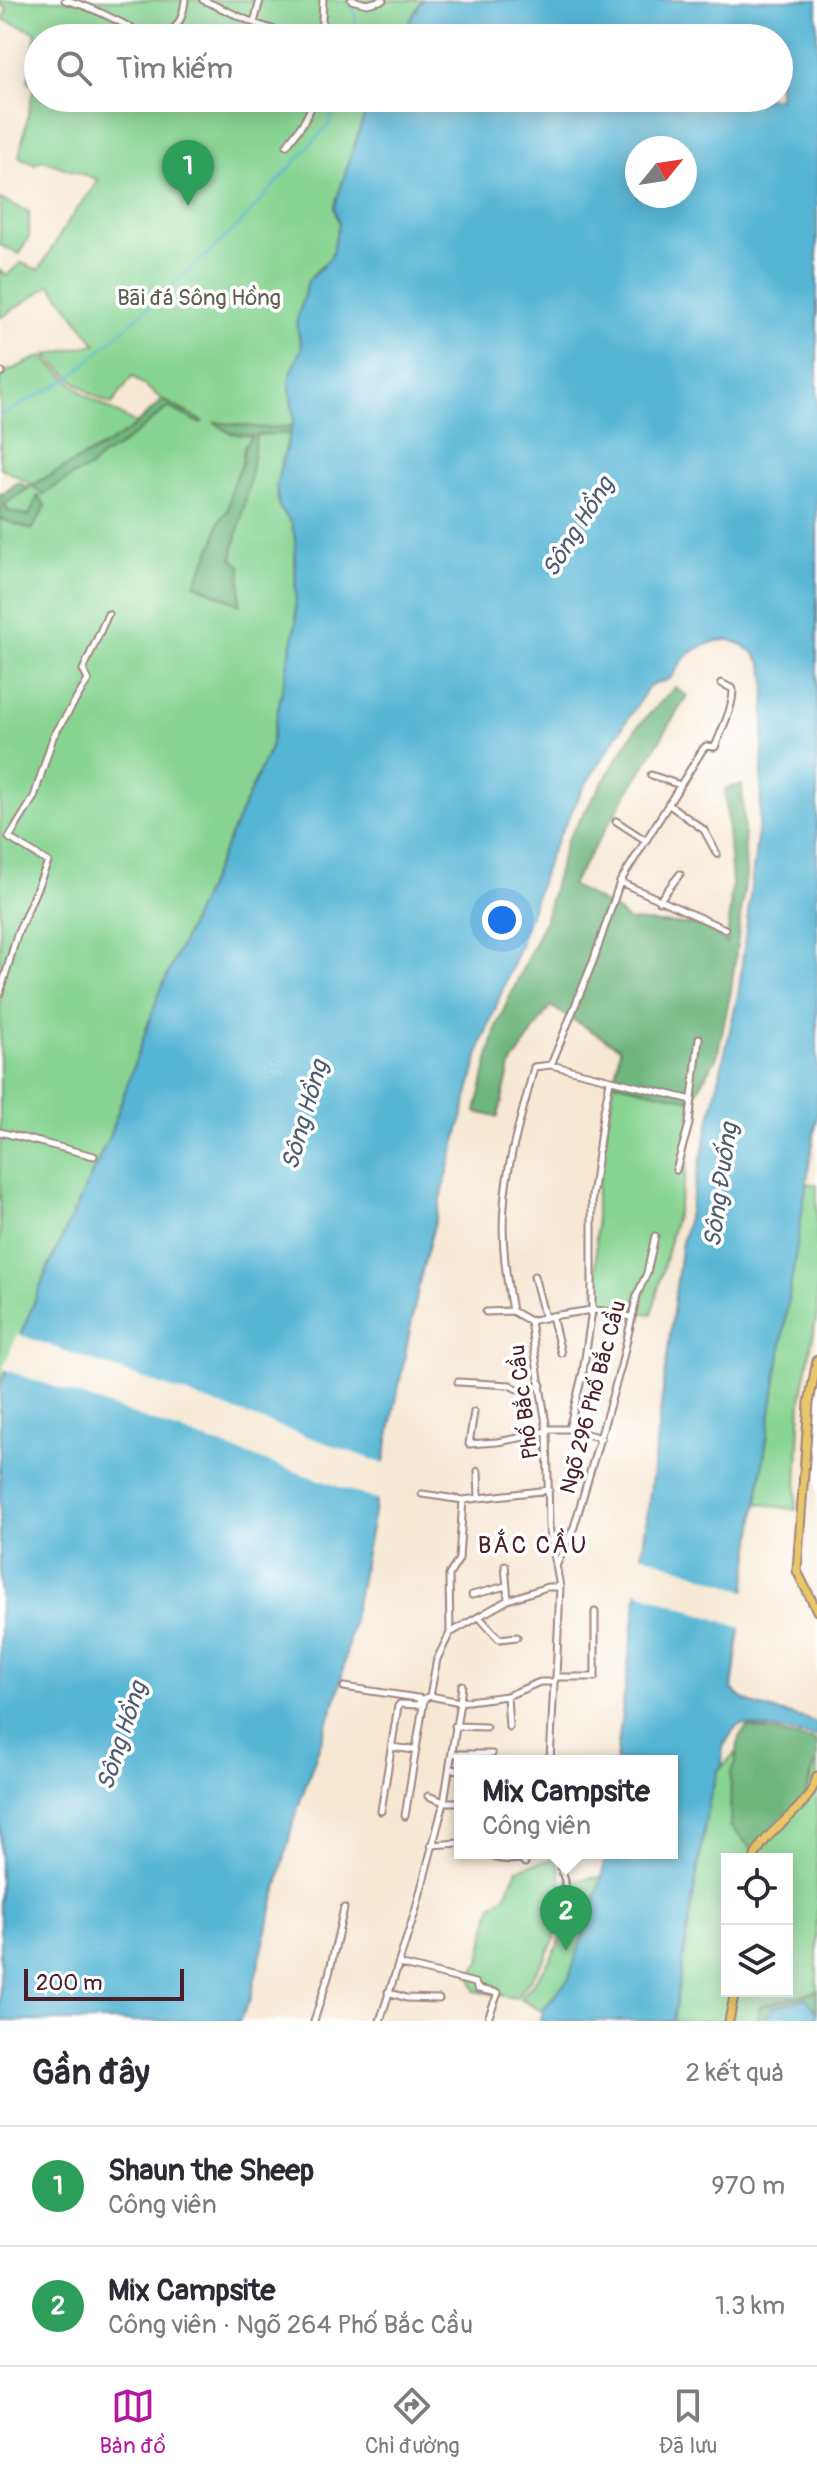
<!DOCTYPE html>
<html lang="vi">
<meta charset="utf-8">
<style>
body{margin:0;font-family:Pangolin,sans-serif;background:#f7f7f7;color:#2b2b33}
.controls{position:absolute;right:24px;bottom:24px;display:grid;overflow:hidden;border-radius:0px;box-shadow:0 4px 20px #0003}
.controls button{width:72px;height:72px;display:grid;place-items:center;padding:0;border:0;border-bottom:2px solid #e1e1e2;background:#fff;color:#2b2b33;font:40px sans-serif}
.compass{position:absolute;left:625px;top:136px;width:72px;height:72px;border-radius:50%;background:#fff;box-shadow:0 4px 20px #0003;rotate:60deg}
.scale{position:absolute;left:24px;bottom:20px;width:160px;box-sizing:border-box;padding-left:8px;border:4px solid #4a1f2b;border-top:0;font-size:22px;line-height:28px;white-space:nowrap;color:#4a1f2b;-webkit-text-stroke:6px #fff;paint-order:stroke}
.you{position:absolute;left:502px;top:920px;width:28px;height:28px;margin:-20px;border:6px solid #fff;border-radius:50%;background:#1a73e8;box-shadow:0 0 0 12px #1a73e833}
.badge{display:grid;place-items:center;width:52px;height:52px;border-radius:50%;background:#b5179e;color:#fff;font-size:26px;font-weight:700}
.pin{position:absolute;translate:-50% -66px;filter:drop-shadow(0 2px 4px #0008)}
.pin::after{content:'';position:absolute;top:42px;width:28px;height:24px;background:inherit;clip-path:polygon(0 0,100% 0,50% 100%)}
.popup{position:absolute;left:454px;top:1755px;width:224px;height:104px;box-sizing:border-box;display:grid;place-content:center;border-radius:0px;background:#fff;filter:drop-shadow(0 2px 6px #0005);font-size:26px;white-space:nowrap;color:#7c7c81}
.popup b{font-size:30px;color:#2b2b33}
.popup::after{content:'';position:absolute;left:50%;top:100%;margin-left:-16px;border:16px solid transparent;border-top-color:#fff}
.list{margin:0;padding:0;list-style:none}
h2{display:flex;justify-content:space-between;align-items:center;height:104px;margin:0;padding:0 32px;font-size:34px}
h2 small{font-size:26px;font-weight:400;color:#7c7c81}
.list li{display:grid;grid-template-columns:52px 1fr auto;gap:24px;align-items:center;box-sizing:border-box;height:120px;padding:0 32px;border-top:2px solid #e1e1e2}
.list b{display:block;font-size:30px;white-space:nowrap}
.list p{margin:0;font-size:26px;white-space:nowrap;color:#7c7c81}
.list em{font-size:26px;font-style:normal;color:#7c7c81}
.icon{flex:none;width:44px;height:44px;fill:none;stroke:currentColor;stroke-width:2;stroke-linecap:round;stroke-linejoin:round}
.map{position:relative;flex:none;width:817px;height:2021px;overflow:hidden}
.search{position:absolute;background:#fff;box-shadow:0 4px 20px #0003;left:24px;right:24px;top:24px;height:88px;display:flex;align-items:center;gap:20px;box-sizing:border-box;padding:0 28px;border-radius:44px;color:#7c7c81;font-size:30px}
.sheet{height:344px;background:#fff}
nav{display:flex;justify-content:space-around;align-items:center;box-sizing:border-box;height:112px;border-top:2px solid #e1e1e2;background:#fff;font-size:22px;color:#7c7c81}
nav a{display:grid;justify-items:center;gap:4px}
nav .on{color:#b5179e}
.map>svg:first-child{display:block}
</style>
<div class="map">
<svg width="817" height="2021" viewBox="0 0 817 2021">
<rect width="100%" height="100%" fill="#fff"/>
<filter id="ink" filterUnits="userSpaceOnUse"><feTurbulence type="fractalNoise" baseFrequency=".0125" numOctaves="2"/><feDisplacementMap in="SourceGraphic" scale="16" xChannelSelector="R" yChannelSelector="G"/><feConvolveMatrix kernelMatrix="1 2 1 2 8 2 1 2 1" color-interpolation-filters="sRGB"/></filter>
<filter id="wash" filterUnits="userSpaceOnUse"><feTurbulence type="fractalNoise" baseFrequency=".006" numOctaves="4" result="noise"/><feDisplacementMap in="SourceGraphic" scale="32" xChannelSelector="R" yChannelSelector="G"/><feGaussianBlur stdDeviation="1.8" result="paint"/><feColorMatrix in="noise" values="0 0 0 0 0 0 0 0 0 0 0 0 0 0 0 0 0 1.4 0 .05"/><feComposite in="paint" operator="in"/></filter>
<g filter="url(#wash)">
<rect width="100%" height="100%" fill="#f6e8d3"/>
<path fill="#87d492" stroke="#687a5e" stroke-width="2" fill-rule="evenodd" d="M 0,0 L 422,0 L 400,38 L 38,38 L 38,98 L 370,98 L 334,208 L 339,223 L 331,257 L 312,275 L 305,289 L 298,333 L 302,346 L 290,389 L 294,419 L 280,468 L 279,507 L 292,524 L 295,539 L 296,624 L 270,748 L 158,996 L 109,1137 L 48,1268 L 0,1386 L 0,518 L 7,521 L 29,516 L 8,511 L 5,504 L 32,485 L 0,467 L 0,375 L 42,356 L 84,394 L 136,424 L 163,400 L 132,376 L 112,404 C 86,395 66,373 46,355 L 96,344 L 51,285 L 0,318 L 0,270 L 7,275 L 21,263 L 39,270 L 69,220 L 99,180 L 42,160 L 35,164 L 19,157 L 34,87 L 28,81 L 36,32 L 4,20 L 7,8 L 0,5 Z
M 0,199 L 29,212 L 29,236 L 20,254 L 0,245 Z
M 614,1082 L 692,1100 L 685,1178 L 652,1314 L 596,1307 L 596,1197 Z
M 806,1183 L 817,1185 L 817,1315 L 801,1399 L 796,1510 L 757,1503 Z
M 734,1754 L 736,1759 L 731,1773 L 730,1826 L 756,1853 L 809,1785 L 815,1764 L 817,1764 L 817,1991 L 760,2006 L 757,2021 L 673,2021 L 708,1805 L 718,1771 ZM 727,1859 L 787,1859 L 787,1991 L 727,1991 Z
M 556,1858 C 575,1916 552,1954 516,1998 L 475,1991 L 470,1976 L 480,1961 L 492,1905 L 505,1896 L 517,1869 Z
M 602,1877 L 569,1978 L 542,2011 L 520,1999 C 542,1974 566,1943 568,1908 C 569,1899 567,1890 567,1881 Z"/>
<path fill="#6db67c" stroke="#5c6a54" stroke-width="2" d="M 163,400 L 203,421 L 199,423 L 171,408 L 166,409 L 120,446 L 101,457 L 89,469 L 74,475 L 43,495 L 32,485 L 104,446 L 131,429 Z
M 214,422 L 264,428 L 293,426 L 291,433 L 256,435 L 250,480 L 232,558 L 241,566 L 240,605 L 195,584 L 215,540 L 219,522 L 228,509 L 232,485 L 242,463 L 244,447 L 252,436 L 230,433 Z
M 18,482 L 29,488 L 5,504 L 8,511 L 29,516 L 38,496 L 46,506 L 32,530 L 1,519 L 0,493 L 3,494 Z
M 675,687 L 687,696 L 571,885 L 616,910 L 629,921 L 706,926 L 727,943 L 732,884 L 725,788 L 742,785 L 746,875 L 731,990 L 717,1057 L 692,1100 L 614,1082 L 620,1048 L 550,1006 L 510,1067 L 498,1117 L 476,1112 L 496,1027 L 544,922 L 566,842 L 637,727 Z
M 747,1727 L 817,1741 L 817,1764 L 815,1764 L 805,1795 L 756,1853 L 730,1826 L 731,1773 L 736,1759 L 739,1737 Z
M 817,1991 L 817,2021 L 757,2021 L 760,2006 Z"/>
<path fill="#55b5d4" stroke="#506a80" stroke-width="2" fill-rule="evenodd" d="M 422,0 L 817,0 L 817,1116 L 757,1503 L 732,1689 C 751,1712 790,1711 817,1723 L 817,1737 L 741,1724 L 735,1728 L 723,1747 L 722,1765 L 718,1771 L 708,1805 L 673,2021 L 540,2021 L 544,2009 L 569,1978 L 602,1877 L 605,1853 L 672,1853 L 672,1761 L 616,1761 L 681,1248 L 739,990 L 760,812 L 766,682 L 763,665 L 753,652 L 741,644 L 729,640 L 717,641 L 702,646 L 686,656 L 670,679 L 649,686 L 584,787 L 550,854 L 519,948 L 482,1042 L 450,1164 L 420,1279 L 339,1690 L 294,1819 L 250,2000 L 239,2021 L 0,2021 L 0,1386 L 48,1268 L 109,1137 L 158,996 L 270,748 L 296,624 L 295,539 L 292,524 L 279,507 L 276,486 L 294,419 L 289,379 L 302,346 L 296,324 L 308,281 L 331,257 L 339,223 L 334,208 L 370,98 L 779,98 L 779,38 L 400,38 ZM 637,148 L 685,148 L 685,196 L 637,196 Z
M 806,1998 L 817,2012 L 817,2018 L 809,2021 L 766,2021 L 766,2017 L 776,2006 Z"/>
<path fill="#f6e8d3" d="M 17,1334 L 388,1465 L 380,1501 L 3,1369 Z
M 638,1553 L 748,1592 L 744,1629 L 633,1590 Z"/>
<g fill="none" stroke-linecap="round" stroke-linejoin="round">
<path stroke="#55b5d4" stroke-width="2" d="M 354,1 L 357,38
M 0,416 L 70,378 L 238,226 L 329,124 L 339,98"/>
</g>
</g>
<g filter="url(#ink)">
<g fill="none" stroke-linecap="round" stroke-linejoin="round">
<defs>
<path id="street" d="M 65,0 C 95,7 124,25 152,38
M 203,0 L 254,23 L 299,38
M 351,0 L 367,4 L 383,0
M 254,23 L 260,0
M 157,38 C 177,31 183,20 185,0
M 321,38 L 323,0
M 287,145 C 297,131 311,116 313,98
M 0,373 L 2,372
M 651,775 L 680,785
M 668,804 L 704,830 L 717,854
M 616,821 L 645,840
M 620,882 L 725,929
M 659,901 L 680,874
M 0,993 L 17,935 L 48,862 L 9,838 L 34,797 L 53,737 L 88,680 L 83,670 L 108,614
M 551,1065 L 692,1100
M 0,1132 L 94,1156
M 676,1170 L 689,1124 L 699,1038
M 534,1276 L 545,1318
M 486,1312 L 512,1311
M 552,1316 L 561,1353
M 530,1321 L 552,1316 L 592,1310 L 592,1197 L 603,1116 L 610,1081
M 458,1382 L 510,1385 C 520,1393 528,1389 541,1385
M 474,1412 L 469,1444 L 497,1442 L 535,1435 L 550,1429 L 569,1429 L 601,1438
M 569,1429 L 583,1372 L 592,1310 L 617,1312 L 632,1318
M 478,1471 L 479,1498 L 549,1490
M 422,1494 L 463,1500 L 479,1498
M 557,1564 L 574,1527 L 621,1366 L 637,1295 L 647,1273 L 655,1236
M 505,1565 L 508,1600
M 472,1595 L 506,1586
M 479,1617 L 499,1639 L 517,1637
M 450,1633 L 449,1575 L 459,1559 L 463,1500
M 556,1677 L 595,1677 L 595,1612
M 344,1687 L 424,1699 L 430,1696 L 460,1702 L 462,1685
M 430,1696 L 437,1659 L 450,1633 L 508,1600 L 547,1587 L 560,1587
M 507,1696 L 509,1727
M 455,1726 L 486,1727
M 391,1747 L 415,1750
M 452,1754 L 492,1754
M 550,1761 L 554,1682
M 450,1769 L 460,1770
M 428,1796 L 444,1802 L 460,1802
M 381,1811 L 398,1706 L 400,1704 L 418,1705 L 421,1699
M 405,1816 L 424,1700
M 431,1845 L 460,1843
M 489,1853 C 496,1861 510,1860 521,1859 L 525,1863
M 557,1853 L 565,1881 L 564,1911
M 399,1964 L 475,1983 L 478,1989 L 498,1993 L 487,2021
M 388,1992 L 406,1998 L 439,1999
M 314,2021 L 329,1974 L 344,1908
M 380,2021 L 415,1912 L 444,1802 L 460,1702 L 507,1696 L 540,1682 L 554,1682 L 556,1677 L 560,1587 L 549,1526 L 547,1431 L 530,1321 L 512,1311 C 506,1276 501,1241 504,1206 C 507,1158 523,1113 534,1067 L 551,1065 L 594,959 L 620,882 L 703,749 L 706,746 L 715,747 C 722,728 733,709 733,689 L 721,683"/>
<path id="primary" d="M 817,1360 L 809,1403 L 797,1571 L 817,1611
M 754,1859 C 765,1827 809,1812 817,1776
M 729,2021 L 735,1991"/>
</defs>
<use href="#street" stroke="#a0847f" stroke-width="9"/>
<use href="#primary" stroke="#a0847f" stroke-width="11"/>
<use href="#street" stroke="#fff" stroke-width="5"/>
<use href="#primary" stroke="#eac769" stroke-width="7"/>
</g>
</g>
<g text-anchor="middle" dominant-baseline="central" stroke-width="7" stroke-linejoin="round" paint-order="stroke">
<g font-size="22" fill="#5f5e4f" stroke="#fff">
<text x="199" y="298">Bãi đá Sông Hồng</text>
</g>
<g font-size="22" fill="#4a1f2b" stroke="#fff">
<text transform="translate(593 1397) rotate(-75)">Ngõ 296 Phố Bắc Cầu</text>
<text transform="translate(524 1402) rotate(-97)">Phố Bắc Cầu</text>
</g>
<g font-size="24" font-style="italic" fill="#4e5b6f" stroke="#fff">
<text transform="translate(578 527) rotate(-58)">Sông Hồng</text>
<text transform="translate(305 1115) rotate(-74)">Sông Hồng</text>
<text transform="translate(721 1185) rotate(-82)">Sông Đuống</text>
<text transform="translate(122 1736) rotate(-72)">Sông Hồng</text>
</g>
<g font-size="24" letter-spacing="2" fill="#4a1f2b" stroke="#fff">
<text x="533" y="1545">BẮC CẦU</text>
</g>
</g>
</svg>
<div class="controls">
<button><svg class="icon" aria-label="locate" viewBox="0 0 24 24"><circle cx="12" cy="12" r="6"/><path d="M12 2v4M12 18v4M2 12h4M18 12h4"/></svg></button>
<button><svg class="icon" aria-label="layers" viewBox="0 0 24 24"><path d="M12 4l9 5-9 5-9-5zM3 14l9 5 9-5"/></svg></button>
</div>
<svg class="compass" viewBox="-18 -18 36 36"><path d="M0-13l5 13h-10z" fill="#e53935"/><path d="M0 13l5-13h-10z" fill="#7c7c81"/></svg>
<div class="scale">200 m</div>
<div class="you"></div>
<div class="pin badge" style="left:188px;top:206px;background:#2e9e5b">1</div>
<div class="pin badge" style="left:566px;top:1951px;background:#2e9e5b">2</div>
<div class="popup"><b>Mix Campsite</b>Công viên</div>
<div class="search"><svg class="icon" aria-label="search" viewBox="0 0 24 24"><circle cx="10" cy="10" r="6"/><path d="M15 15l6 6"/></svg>Tìm kiếm</div>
</div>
<section class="sheet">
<h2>Gần đây<small>2 kết quả</small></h2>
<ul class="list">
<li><span class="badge" style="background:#2e9e5b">1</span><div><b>Shaun the Sheep</b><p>Công viên</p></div><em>970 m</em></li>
<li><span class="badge" style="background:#2e9e5b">2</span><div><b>Mix Campsite</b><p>Công viên · Ngõ 264 Phố Bắc Cầu</p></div><em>1.3 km</em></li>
</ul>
</section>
<nav>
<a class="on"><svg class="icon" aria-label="map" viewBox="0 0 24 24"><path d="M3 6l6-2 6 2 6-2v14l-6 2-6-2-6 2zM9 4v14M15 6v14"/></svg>Bản đồ</a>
<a><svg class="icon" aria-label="directions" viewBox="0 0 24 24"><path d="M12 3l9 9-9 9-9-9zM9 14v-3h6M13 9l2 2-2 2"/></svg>Chỉ đường</a>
<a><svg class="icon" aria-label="saved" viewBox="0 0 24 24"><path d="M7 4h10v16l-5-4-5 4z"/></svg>Đã lưu</a>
</nav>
